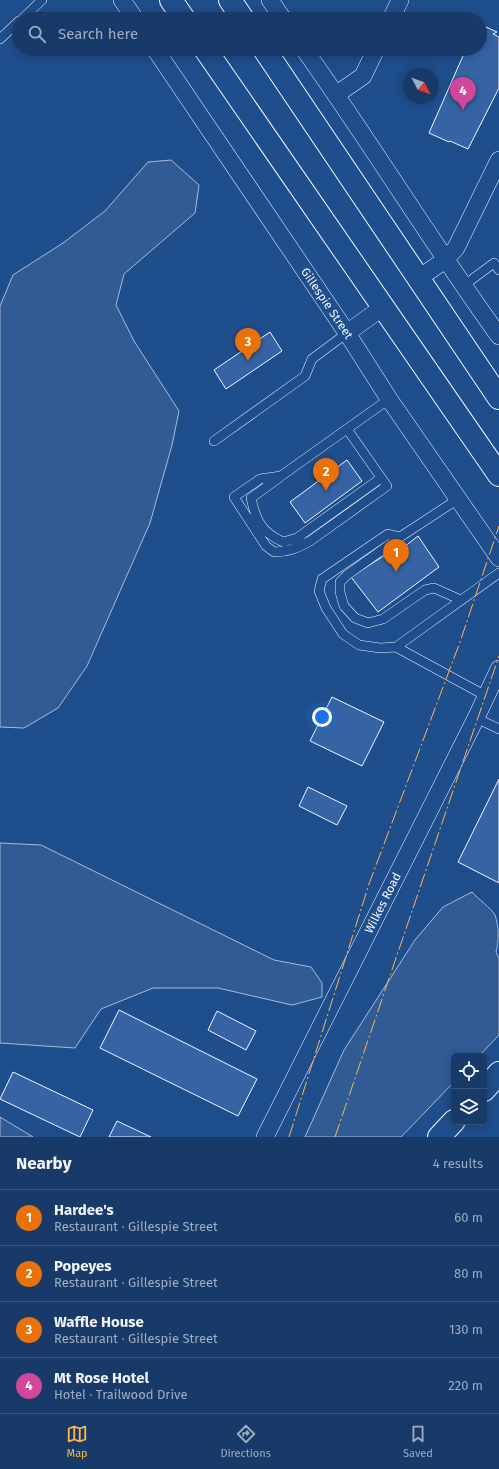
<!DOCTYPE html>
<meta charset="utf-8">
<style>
body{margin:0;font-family:"Fira Sans",sans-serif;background:#244571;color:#f1f3f6}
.controls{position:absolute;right:12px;bottom:12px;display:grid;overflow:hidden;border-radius:6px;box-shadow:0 2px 10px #0003}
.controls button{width:36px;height:36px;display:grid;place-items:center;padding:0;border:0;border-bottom:1px solid #36547d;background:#173a69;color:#f1f3f6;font:20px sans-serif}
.compass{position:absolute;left:403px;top:68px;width:36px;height:36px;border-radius:50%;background:#173a69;box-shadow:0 2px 10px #0003;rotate:131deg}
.you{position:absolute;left:322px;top:717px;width:14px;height:14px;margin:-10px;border:3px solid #fff;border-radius:50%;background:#1a73e8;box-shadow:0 0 0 6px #1a73e833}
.badge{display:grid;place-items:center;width:26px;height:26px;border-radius:50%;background:#ffb74d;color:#fff;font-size:13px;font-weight:700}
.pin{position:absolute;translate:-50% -33px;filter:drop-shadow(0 1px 2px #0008)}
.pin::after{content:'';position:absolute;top:21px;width:14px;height:12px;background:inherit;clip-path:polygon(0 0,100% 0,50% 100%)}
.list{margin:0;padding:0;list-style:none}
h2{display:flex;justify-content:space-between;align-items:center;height:52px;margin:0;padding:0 16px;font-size:17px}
h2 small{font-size:13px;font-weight:400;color:#9eadc0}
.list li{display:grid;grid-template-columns:26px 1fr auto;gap:12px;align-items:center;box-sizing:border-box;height:56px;padding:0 16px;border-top:1px solid #36547d}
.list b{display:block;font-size:15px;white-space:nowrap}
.list p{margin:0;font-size:13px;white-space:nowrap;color:#9eadc0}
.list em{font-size:13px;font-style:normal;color:#9eadc0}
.icon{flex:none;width:22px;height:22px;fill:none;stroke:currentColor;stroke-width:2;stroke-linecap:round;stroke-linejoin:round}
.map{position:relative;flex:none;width:499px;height:1137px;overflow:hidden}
.search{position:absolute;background:#173a69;box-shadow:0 2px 10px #0003;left:12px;right:12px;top:12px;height:44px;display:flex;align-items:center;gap:10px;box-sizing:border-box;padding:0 14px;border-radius:22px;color:#9eadc0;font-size:15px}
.sheet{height:276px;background:#173a69}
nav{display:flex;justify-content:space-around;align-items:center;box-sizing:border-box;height:56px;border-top:1px solid #36547d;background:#173a69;font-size:11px;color:#9eadc0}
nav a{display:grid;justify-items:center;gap:2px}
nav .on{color:#ffb74d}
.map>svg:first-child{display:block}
</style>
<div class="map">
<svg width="499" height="1137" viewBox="0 0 499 1137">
<rect width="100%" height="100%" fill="#1f4e8c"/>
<path fill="#305b95" stroke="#a8bbd7" d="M 171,160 L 199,185 L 195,213 L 124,274 L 116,305 L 134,341 L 179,411 L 172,445 L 150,523 L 87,666 L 58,708 L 24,728 L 0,727 L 0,306 L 13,275 L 63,243 L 105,211 L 148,162 Z
M 0,843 L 41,845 L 274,960 L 311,967 L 322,983 L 322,997 L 292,1005 L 218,988 L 153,988 L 101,1009 L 75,1048 L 0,1043 Z
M 472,892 C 478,899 491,908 495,915 C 499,926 499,941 496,952 L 499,958 L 499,1035 L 479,1056 L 454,1056 L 454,1082 L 401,1137 L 305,1137 L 344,1050 L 415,940 L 443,907 Z
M 0,1117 L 33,1137 L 0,1137 Z"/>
<path fill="#3563a3" stroke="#f2f6ff" d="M 486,27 L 497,32 L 493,34 L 499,37 L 499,88 L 468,149 L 450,141 L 449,142 L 429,133 L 466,49 L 480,49 L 480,34 Z
M 270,332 L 282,351 L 226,389 L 214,370 Z
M 347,460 L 362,481 L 305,523 L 290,502 Z
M 418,536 L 439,567 L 378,612 L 351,577 L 385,555 L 389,559 Z
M 332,697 L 384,722 L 362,766 L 310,741 Z
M 499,779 L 499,883 L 458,862 Z
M 308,787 L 347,806 L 337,825 L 299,806 Z
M 119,1010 L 257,1079 L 238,1116 L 100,1048 Z
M 217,1011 L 256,1031 L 246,1050 L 208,1030 Z
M 13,1072 L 93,1110 L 80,1137 L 0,1099 Z
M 117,1121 L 151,1137 L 109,1137 Z"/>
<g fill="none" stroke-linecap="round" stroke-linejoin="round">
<defs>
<path id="lane" d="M 22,19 L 42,0
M 0,39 L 19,21
M 463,286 L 494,263 L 499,270
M 347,429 L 387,486 L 310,541 C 298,548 288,552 274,552 L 266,546 L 234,497 L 260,479 L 281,476 L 389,399
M 214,441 L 305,376 L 312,359 L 347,333
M 280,477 L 251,498 C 256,520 261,532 283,542 L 297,538 L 381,478
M 458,499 L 400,537 L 388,534 L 322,579 L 319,591 L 326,608 L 343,634 L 359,645 L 380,648 L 396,647 L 499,573
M 400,537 L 347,575 L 340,582 L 340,592 L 344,606 L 355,618 L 368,623 L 383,619 L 425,590 L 434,588 L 461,600
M 396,647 L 486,696
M 476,718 L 499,729"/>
<g id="street">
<path d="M 122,0 L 135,19"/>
<path d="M 270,0 L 283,19"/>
<path d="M 391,19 L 400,0"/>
<path id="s1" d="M 155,49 L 347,333 L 389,399 L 499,558"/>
<path d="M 304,49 C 371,143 431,242 499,336"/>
<path d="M 337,94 L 363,76 L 376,49"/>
<path d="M 419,278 L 445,260 L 456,248 L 499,160"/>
<path d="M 347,333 L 383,307"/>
<path id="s2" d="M 265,1137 L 476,718 L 499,669"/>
</g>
<path id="primary" d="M 484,1090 L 499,1073
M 439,1137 L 454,1121"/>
<path id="highway" d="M 171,0 L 184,19
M 230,0 L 243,19
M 205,49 L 499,475
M 264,49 L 499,398"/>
</defs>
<use href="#lane" stroke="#f2f6ff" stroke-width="10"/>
<use href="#street" stroke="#f2f6ff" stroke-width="18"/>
<use href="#primary" stroke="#f2f6ff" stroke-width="24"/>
<use href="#highway" stroke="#f2f6ff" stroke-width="24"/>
<use href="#lane" stroke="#1f4e8c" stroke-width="9"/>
<use href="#street" stroke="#1f4e8c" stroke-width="17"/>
<use href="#primary" stroke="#1f4e8c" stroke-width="22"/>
<use href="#highway" stroke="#1f4e8c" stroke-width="22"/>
<path stroke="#ffb74d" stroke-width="1" stroke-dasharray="14 3 2 3" stroke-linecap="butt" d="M 289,1137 L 369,884 L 460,642 L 499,526
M 335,1137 L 499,656"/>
</g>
<g text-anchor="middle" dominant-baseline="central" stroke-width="3" stroke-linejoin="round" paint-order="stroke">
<g font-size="12" fill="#f2f6ff" stroke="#1f4e8c">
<text stroke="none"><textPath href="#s1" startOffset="307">Gillespie Street</textPath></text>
<text stroke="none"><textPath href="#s2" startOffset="262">Wilkes Road</textPath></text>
</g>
</g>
</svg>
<div class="controls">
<button><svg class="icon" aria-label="locate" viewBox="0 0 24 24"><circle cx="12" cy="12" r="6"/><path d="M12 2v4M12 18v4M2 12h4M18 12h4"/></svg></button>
<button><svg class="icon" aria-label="layers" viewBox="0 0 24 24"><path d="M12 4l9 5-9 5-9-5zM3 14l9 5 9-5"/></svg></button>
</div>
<svg class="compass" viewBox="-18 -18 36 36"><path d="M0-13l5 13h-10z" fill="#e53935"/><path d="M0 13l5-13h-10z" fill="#9eadc0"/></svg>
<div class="you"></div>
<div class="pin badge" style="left:396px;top:572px;background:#e8710a">1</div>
<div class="pin badge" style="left:326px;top:491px;background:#e8710a">2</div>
<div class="pin badge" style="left:248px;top:361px;background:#e8710a">3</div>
<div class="pin badge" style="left:463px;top:110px;background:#d1479c">4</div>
<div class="search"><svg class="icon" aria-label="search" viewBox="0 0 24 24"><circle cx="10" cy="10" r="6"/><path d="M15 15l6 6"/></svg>Search here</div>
</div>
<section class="sheet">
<h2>Nearby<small>4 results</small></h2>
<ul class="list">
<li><span class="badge" style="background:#e8710a">1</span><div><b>Hardee's</b><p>Restaurant · Gillespie Street</p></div><em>60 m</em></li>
<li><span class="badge" style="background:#e8710a">2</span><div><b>Popeyes</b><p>Restaurant · Gillespie Street</p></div><em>80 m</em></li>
<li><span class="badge" style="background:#e8710a">3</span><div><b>Waffle House</b><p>Restaurant · Gillespie Street</p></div><em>130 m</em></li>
<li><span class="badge" style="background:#d1479c">4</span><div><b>Mt Rose Hotel</b><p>Hotel · Trailwood Drive</p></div><em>220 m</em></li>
</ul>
</section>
<nav>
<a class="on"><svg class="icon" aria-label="map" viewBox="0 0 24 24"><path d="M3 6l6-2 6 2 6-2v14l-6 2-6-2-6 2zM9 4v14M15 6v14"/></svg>Map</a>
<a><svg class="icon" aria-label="directions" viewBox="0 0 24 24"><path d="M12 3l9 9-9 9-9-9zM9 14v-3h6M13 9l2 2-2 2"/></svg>Directions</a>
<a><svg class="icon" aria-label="saved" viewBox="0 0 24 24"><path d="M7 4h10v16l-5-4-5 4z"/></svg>Saved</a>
</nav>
